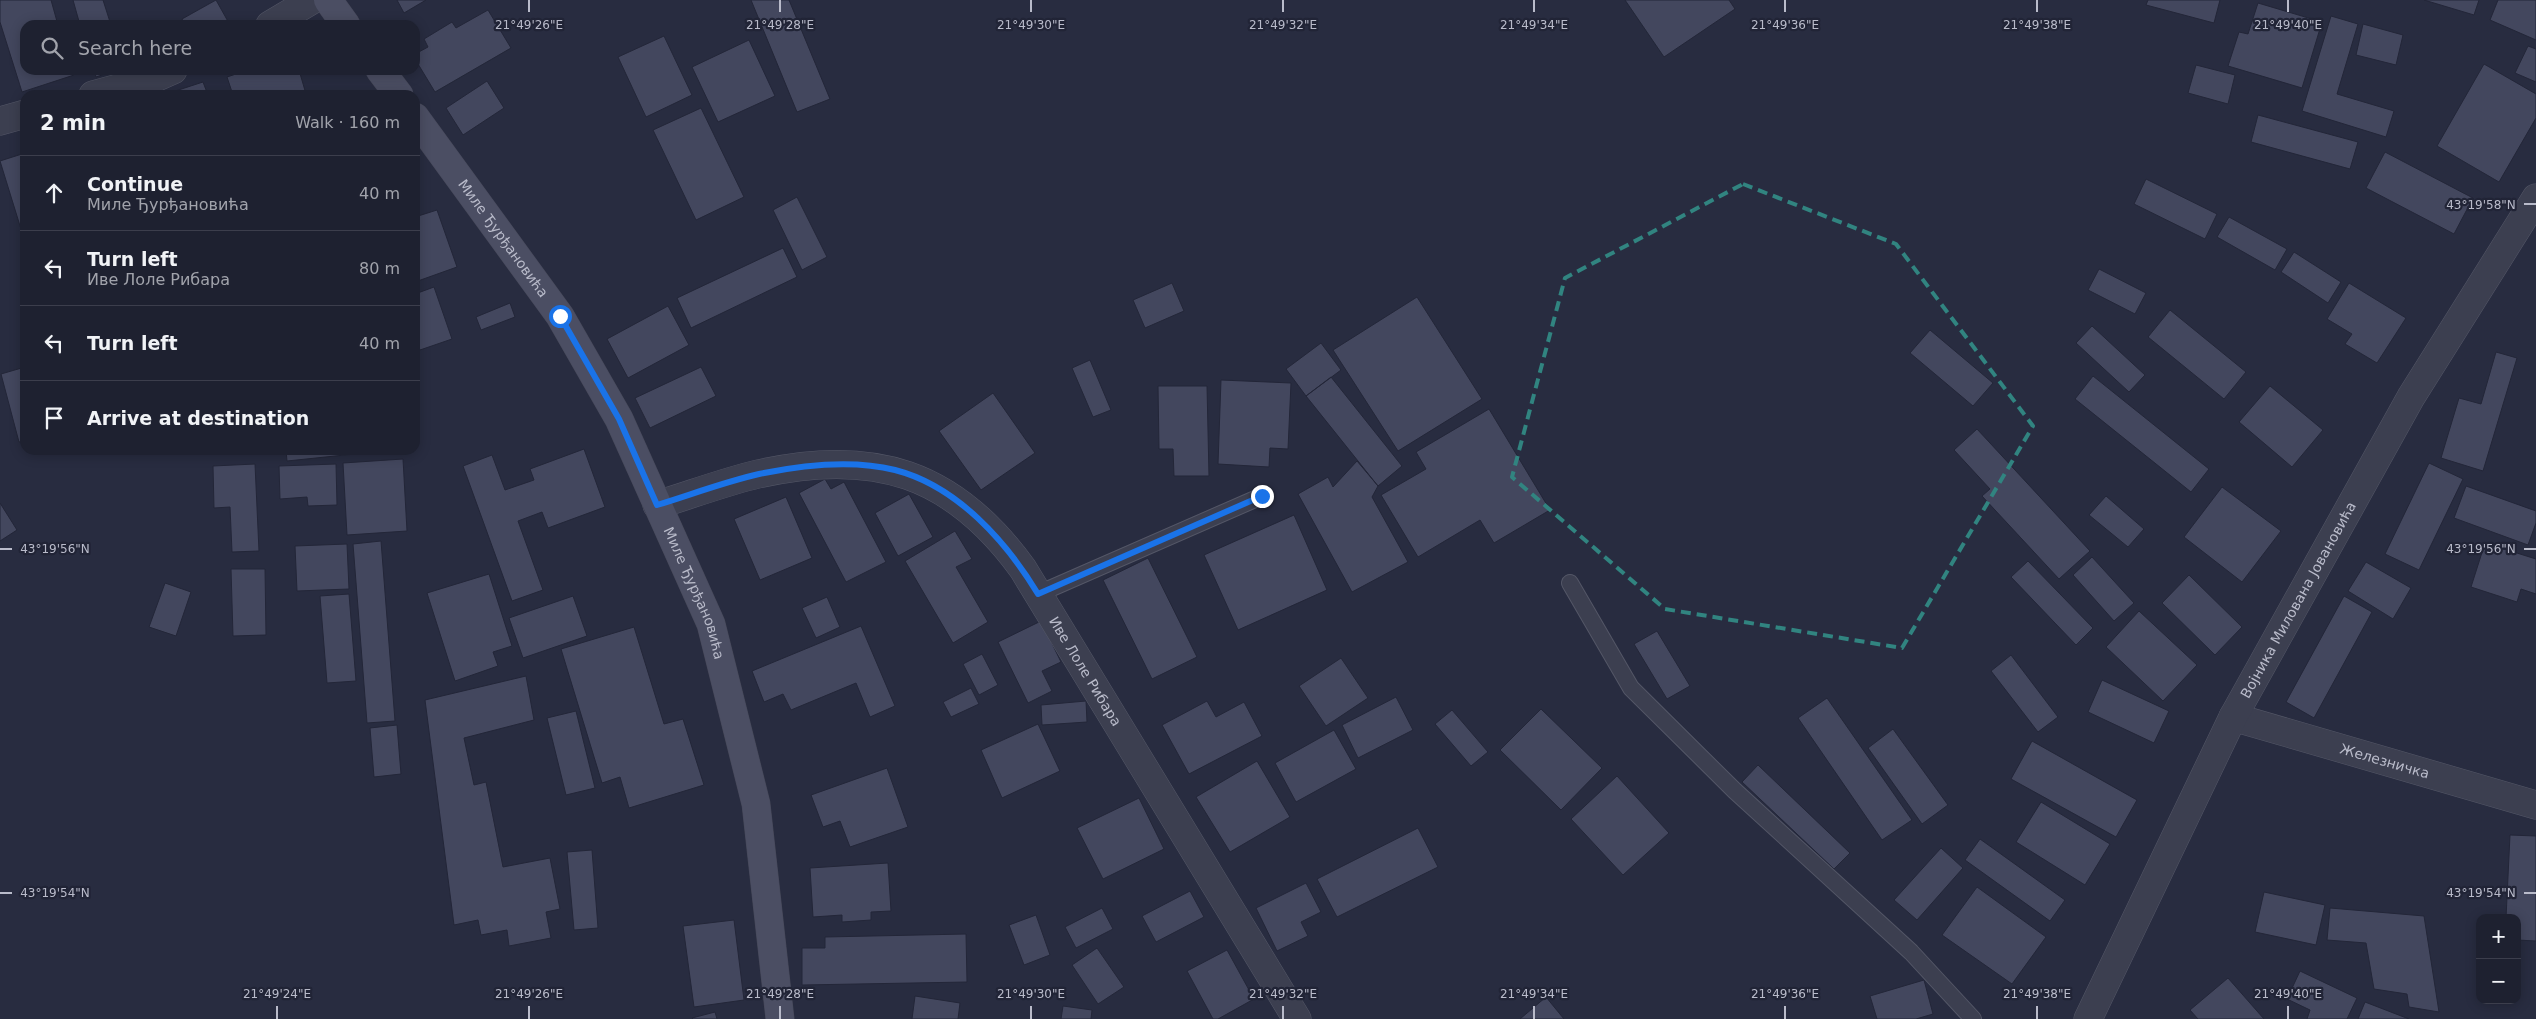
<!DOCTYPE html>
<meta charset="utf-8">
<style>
body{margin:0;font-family:"DejaVu Sans",sans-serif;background:#2b2e3c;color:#f1f3f6}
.controls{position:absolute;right:15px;bottom:15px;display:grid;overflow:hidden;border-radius:10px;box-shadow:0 2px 12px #0003}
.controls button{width:45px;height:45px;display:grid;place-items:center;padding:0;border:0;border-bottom:1px solid #3c3e4c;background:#1e2130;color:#f1f3f6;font:25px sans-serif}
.stop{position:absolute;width:15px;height:15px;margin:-11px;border:4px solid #1a73e8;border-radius:50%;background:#fff}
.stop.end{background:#1a73e8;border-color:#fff;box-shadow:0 1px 5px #0008}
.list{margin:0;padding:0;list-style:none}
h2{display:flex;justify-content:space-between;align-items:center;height:65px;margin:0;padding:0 20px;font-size:21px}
h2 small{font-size:16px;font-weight:400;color:#a1a3ab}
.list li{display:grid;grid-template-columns:32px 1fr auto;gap:15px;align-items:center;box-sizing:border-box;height:75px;padding:0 20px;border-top:1px solid #3c3e4c}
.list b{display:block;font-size:19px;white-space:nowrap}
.list p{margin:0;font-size:16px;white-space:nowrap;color:#a1a3ab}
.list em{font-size:16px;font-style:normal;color:#a1a3ab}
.icon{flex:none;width:28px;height:28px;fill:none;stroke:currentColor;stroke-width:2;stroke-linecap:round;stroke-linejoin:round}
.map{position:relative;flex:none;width:2536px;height:1019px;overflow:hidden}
.search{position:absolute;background:#1e2130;box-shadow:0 2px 12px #0003;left:20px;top:20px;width:400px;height:55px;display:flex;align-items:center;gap:12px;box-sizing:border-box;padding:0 18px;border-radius:15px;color:#a1a3ab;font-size:19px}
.panel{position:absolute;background:#1e2130;box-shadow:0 2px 12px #0003;left:20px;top:90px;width:400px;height:365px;border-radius:15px}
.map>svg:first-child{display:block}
</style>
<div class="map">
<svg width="2536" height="1019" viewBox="0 0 2536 1019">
<rect width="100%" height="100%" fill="#282c40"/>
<path fill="#43475e" stroke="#232638" d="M 0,0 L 51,0 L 58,25 L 25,25 L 25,70 L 72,70 L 74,75 L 22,92 L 0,22 Z
M 73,0 L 103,0 L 111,25 L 80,25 Z
M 216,0 L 230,25 L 185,25 L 182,19 Z
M 397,0 L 426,0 L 404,13 Z
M 751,0 L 789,0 L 830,99 L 797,112 Z
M 1625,0 L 1729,0 L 1735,9 L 1664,57 Z
M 2148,0 L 2220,0 L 2214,23 L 2146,5 Z
M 2424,0 L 2479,0 L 2474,15 Z
M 2498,0 L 2536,0 L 2536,40 L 2490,20 Z
M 2258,3 L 2322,22 L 2302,88 L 2228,66 L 2239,32 L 2248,34 Z
M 488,10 L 511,48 L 435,92 L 415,59 L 415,54 L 428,47 L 424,39 L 452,22 L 456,28 Z
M 2331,16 L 2358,24 L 2337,94 L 2394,111 L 2386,137 L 2302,111 Z
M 2363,24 L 2403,35 L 2396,65 L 2356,55 Z
M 664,36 L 692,95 L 646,117 L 618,57 Z
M 749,40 L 775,96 L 718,122 L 692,67 Z
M 2528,46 L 2536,49 L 2536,82 L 2515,73 Z
M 2484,64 L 2536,94 L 2536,118 L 2499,182 L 2437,146 Z
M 2196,65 L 2235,75 L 2228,104 L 2188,93 Z
M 94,70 L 117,70 L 96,77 Z
M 248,70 L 299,70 L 306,94 L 233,95 L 227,77 Z
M 487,81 L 504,108 L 463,135 L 446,108 Z
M 203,82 L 208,95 L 163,95 Z
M 701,108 L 744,197 L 696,220 L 653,130 Z
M 2258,115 L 2358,142 L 2350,169 L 2251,142 Z
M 2385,152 L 2473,198 L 2454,234 L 2366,188 Z
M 25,153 L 25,242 L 0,161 Z
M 2146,179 L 2217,214 L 2205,239 L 2134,204 Z
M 797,197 L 827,257 L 802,270 L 773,210 Z
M 437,210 L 457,267 L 415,282 L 415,217 Z
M 2229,217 L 2287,249 L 2275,270 L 2217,237 Z
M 783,248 L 797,277 L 691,328 L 677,298 Z
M 2294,252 L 2341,282 L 2328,303 L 2281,272 Z
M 2099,269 L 2146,293 L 2135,314 L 2088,290 Z
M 1172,283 L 1184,311 L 1145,328 L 1133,300 Z
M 2349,283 L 2406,318 L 2377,363 L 2345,344 L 2352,334 L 2327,319 Z
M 434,287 L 452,339 L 420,350 L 415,336 L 415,294 Z
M 1417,297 L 1482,399 L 1398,451 L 1333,350 Z
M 510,303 L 515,317 L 481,330 L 476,317 Z
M 668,306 L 689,345 L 628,378 L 607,339 Z
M 2170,310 L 2246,372 L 2224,399 L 2148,337 Z
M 2092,326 L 2145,375 L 2129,392 L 2076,343 Z
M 1930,330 L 1993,383 L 1973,406 L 1910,353 Z
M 1321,343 L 1341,370 L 1306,396 L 1286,369 Z
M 2496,352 L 2517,358 L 2483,471 L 2441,458 L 2459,398 L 2481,404 Z
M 1090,360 L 1111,410 L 1093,417 L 1072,368 Z
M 25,367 L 25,441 L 19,442 L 1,374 Z
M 701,367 L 716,396 L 650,428 L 635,398 Z
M 2093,376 L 2209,469 L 2191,492 L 2075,399 Z
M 1331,377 L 1402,466 L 1378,486 L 1306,396 Z
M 1221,380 L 1291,383 L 1288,449 L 1270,448 L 1269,467 L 1218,464 Z
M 1158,386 L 1207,386 L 1209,476 L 1174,476 L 1173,449 L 1159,449 Z
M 2270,386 L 2323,430 L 2292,467 L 2239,422 Z
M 993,393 L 1035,453 L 981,490 L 939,431 Z
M 1489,409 L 1550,510 L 1494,543 L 1480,520 L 1418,557 L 1381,495 L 1426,469 L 1416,452 Z
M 1977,429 L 2090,551 L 2059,579 L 1982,496 L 1990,489 L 1954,450 Z
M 584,449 L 605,507 L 548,528 L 542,512 L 518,521 L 543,590 L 512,601 L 463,466 L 492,455 L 505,490 L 534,480 L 530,469 Z
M 286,450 L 363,450 L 364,453 L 287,461 Z
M 403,459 L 407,531 L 347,535 L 343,463 Z
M 1357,461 L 1378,486 L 1372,497 L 1408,562 L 1352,592 L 1298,494 L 1328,477 L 1333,487 Z
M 2429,463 L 2463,479 L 2419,570 L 2385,554 Z
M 255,464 L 259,551 L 232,552 L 230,507 L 214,508 L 213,466 Z
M 336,464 L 337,505 L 308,506 L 307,497 L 280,499 L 279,466 Z
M 825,479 L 831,489 L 844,482 L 886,562 L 846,582 L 799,493 Z
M 2466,486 L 2536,511 L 2536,523 L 2528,545 L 2454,518 Z
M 2222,487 L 2281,531 L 2242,582 L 2184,537 Z
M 909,494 L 933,537 L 898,556 L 875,513 Z
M 2106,496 L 2144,529 L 2128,547 L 2089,515 Z
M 786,497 L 812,558 L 760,580 L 734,519 Z
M 0,503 L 17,530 L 0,541 Z
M 1294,515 L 1327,590 L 1238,630 L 1204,555 Z
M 955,531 L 972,559 L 956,567 L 988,622 L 953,643 L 905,561 Z
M 381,541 L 395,721 L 367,723 L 353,544 Z
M 2485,543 L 2536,559 L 2536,594 L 2521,589 L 2517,602 L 2471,587 Z
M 347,544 L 349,589 L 297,591 L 295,546 Z
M 2092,557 L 2134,603 L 2114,621 L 2073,575 Z
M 1148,558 L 1197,657 L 1152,679 L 1103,580 Z
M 2028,561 L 2093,628 L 2076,645 L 2011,577 Z
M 2366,562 L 2411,588 L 2393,619 L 2348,591 Z
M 231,569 L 265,569 L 266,635 L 233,636 Z
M 489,574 L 512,646 L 493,652 L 498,666 L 455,681 L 427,593 Z
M 2189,575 L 2242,627 L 2215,655 L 2162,603 Z
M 165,583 L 191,592 L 176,636 L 149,627 Z
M 349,594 L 356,681 L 327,683 L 320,596 Z
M 573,596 L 587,636 L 523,658 L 509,618 Z
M 2344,596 L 2372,612 L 2314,718 L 2286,702 Z
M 827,597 L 840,627 L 816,638 L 802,608 Z
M 2139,611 L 2197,665 L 2163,701 L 2106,647 Z
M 1041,621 L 1061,662 L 1042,671 L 1052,691 L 1028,703 L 998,642 Z
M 861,626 L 895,706 L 870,717 L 856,683 L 791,710 L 783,694 L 764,702 L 752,671 Z
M 634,627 L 664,724 L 683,719 L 704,785 L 629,808 L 620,777 L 602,783 L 561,649 Z
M 1657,631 L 1690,686 L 1667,699 L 1634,644 Z
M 982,654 L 998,685 L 979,695 L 963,664 Z
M 2011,655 L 2058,717 L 2038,732 L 1991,671 Z
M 1341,658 L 1368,698 L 1326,726 L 1299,686 Z
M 526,676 L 534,720 L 464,738 L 474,785 L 486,782 L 503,867 L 550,858 L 560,909 L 546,912 L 551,938 L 509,946 L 507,930 L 481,935 L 478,920 L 454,925 L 425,700 Z
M 2102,680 L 2169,711 L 2154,743 L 2088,712 Z
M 971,688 L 979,704 L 951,717 L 943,702 Z
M 1396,697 L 1413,730 L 1358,758 L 1342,725 Z
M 1827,698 L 1912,820 L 1882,840 L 1798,718 Z
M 1086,701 L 1087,722 L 1042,725 L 1041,705 Z
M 1207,701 L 1216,717 L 1244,702 L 1262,736 L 1189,774 L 1162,725 Z
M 1541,709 L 1602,768 L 1561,810 L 1500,750 Z
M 1452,710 L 1488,752 L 1471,766 L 1435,724 Z
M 576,711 L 595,788 L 566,795 L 547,718 Z
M 1038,724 L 1060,771 L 1002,798 L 981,750 Z
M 397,725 L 401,774 L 374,777 L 370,728 Z
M 1893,729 L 1948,805 L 1922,824 L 1868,748 Z
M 1334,730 L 1356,769 L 1296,802 L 1275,763 Z
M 2032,741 L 2137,800 L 2116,837 L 2011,779 Z
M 1257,761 L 1290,817 L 1230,852 L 1196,797 Z
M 1758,765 L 1850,853 L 1834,869 L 1742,782 Z
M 887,768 L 908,827 L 850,847 L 840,821 L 823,827 L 811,795 Z
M 1617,776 L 1669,833 L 1623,875 L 1571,819 Z
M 1139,798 L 1164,849 L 1103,879 L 1077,828 Z
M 2041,802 L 2110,844 L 2085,885 L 2016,842 Z
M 1418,828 L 1438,867 L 1337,917 L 1317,879 Z
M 2510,835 L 2536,836 L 2536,941 L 2517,940 L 2517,918 L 2506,918 Z
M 1980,839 L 2065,900 L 2050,921 L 1965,860 Z
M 1941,848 L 1963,868 L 1917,920 L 1894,900 Z
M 592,850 L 598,928 L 574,930 L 567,852 Z
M 888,863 L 891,911 L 871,912 L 871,920 L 842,922 L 842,915 L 813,917 L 810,868 Z
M 1306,883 L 1321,912 L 1301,922 L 1308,936 L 1277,951 L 1256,908 Z
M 1977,887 L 2046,937 L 2012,984 L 1942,935 Z
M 1190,891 L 1204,917 L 1156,942 L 1142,916 Z
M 2264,892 L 2325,905 L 2316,945 L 2255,932 Z
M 1102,908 L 1113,929 L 1076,948 L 1065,927 Z
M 2330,908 L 2424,916 L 2439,1012 L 2409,1007 L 2407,994 L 2374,989 L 2366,943 L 2327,940 Z
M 1036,915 L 1050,955 L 1024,965 L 1009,925 Z
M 734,920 L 744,1000 L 694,1007 L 683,926 Z
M 966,934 L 967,982 L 802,985 L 802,948 L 825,948 L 825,937 Z
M 1097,948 L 1124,987 L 1098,1004 L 1072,965 Z
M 1227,950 L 1254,999 L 1218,1019 L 1213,1019 L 1187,971 Z
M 2300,971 L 2357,998 L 2347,1019 L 2307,1019 L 2310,1010 L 2287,999 Z
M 2228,978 L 2264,1019 L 2198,1019 L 2190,1010 Z
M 1924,980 L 1933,1014 L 1916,1019 L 1877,1019 L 1870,996 Z
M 915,996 L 960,1003 L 958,1019 L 912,1019 Z
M 1546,997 L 1564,1019 L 1520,1019 Z
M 2365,1002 L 2409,1019 L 2358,1019 Z
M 1063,1006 L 1092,1010 L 1091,1019 L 1061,1019 Z
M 715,1012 L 717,1019 L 693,1019 L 692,1018 Z"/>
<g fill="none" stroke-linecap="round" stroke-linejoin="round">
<defs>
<path id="lane" d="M 1570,583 L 1631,688 L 1735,791 L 1911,952 L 1973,1019
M 1038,594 L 1262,496"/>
<g id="street">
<path d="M 270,25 L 312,0"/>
<path d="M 93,95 L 155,78 L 173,70"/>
<path d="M 0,121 L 25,114"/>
<path id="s1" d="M 657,505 C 690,495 724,482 758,474 C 873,448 953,472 1023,569 L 1297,1019"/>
<path id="s2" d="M 2233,717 L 2536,805"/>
<path id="s3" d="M 2088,1019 L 2233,717 L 2411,397 L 2536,198"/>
</g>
<g id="secondary">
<path d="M 328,0 L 346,25"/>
<path d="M 380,70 L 399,95"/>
<path id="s4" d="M 415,117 L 560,316 L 619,419 L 711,624 L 756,804 L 780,1019"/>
</g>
</defs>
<use href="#lane" stroke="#545767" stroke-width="18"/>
<use href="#street" stroke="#545767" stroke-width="29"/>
<use href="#secondary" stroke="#464859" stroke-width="29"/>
<use href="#lane" stroke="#3c3f50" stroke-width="16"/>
<use href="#street" stroke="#3c3f50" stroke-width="28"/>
<use href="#secondary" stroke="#4b4e63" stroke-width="28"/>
</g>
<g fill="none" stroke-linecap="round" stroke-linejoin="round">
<path stroke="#1a73e8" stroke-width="6" d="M 560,316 L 619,419 L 657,505 C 690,495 724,482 759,474 C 802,465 851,459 895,470 C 957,486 1006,541 1038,594 L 1262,496"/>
</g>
<path fill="none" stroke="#318480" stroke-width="4" stroke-dasharray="10 6" stroke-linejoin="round" d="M 1743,184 L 1896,244 L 2033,426 L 1902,648 L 1665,609 L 1512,477 L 1565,278 Z"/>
<path fill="none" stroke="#b9bbca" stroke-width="2" d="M 529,0 L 529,12M 780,0 L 780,12M 1031,0 L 1031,12M 1283,0 L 1283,12M 1534,0 L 1534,12M 1785,0 L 1785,12M 2037,0 L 2037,12M 2288,0 L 2288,12M 2524,204 L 2536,204M 0,549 L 12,549M 2524,549 L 2536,549M 0,893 L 12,893M 2524,893 L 2536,893M 277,1006 L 277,1019M 529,1006 L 529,1019M 780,1006 L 780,1019M 1031,1006 L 1031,1019M 1283,1006 L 1283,1019M 1534,1006 L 1534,1019M 1785,1006 L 1785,1019M 2037,1006 L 2037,1019M 2288,1006 L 2288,1019"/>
<g text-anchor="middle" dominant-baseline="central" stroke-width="4.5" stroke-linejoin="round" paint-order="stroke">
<g font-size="14" fill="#b9bbca" stroke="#212436">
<text stroke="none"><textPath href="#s4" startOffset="150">Миле Ђурђановића</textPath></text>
<text stroke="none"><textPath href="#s4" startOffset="555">Миле Ђурђановића</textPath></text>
<text stroke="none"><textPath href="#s3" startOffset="469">Војника Милована Јовановића</textPath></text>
<text stroke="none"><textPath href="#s1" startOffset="528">Иве Лоле Рибара</textPath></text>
<text stroke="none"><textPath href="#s2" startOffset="158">Железничка</textPath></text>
</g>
</g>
<g font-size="12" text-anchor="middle" fill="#b9bbca" stroke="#212436" stroke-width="4.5" stroke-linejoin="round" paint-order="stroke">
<text x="529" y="29">21°49'26"E</text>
<text x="780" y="29">21°49'28"E</text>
<text x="1031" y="29">21°49'30"E</text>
<text x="1283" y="29">21°49'32"E</text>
<text x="1534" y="29">21°49'34"E</text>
<text x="1785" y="29">21°49'36"E</text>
<text x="2037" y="29">21°49'38"E</text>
<text x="2288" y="29">21°49'40"E</text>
<text x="2481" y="209">43°19'58"N</text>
<text x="55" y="553">43°19'56"N</text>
<text x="2481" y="553">43°19'56"N</text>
<text x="55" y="897">43°19'54"N</text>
<text x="2481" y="897">43°19'54"N</text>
<text x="277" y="998">21°49'24"E</text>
<text x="529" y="998">21°49'26"E</text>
<text x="780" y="998">21°49'28"E</text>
<text x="1031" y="998">21°49'30"E</text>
<text x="1283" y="998">21°49'32"E</text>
<text x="1534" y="998">21°49'34"E</text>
<text x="1785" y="998">21°49'36"E</text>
<text x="2037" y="998">21°49'38"E</text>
<text x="2288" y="998">21°49'40"E</text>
</g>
</svg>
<div class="controls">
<button>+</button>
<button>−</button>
</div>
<div class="stop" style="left:560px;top:316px"></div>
<div class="stop end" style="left:1262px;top:496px"></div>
<div class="search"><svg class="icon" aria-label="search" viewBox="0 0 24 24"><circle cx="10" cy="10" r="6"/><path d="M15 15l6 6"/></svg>Search here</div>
<section class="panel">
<h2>2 min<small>Walk · 160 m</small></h2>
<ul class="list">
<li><svg class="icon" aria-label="ahead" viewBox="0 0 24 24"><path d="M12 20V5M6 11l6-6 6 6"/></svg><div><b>Continue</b><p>Миле Ђурђановића</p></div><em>40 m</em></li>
<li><svg class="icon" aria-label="left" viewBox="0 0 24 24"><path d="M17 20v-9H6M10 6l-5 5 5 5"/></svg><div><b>Turn left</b><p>Иве Лоле Рибара</p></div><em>80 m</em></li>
<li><svg class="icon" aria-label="left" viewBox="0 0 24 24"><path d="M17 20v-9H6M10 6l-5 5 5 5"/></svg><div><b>Turn left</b></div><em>40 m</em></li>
<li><svg class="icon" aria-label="arrive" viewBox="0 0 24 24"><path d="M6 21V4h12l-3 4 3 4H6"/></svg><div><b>Arrive at destination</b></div></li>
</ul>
</section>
</div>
